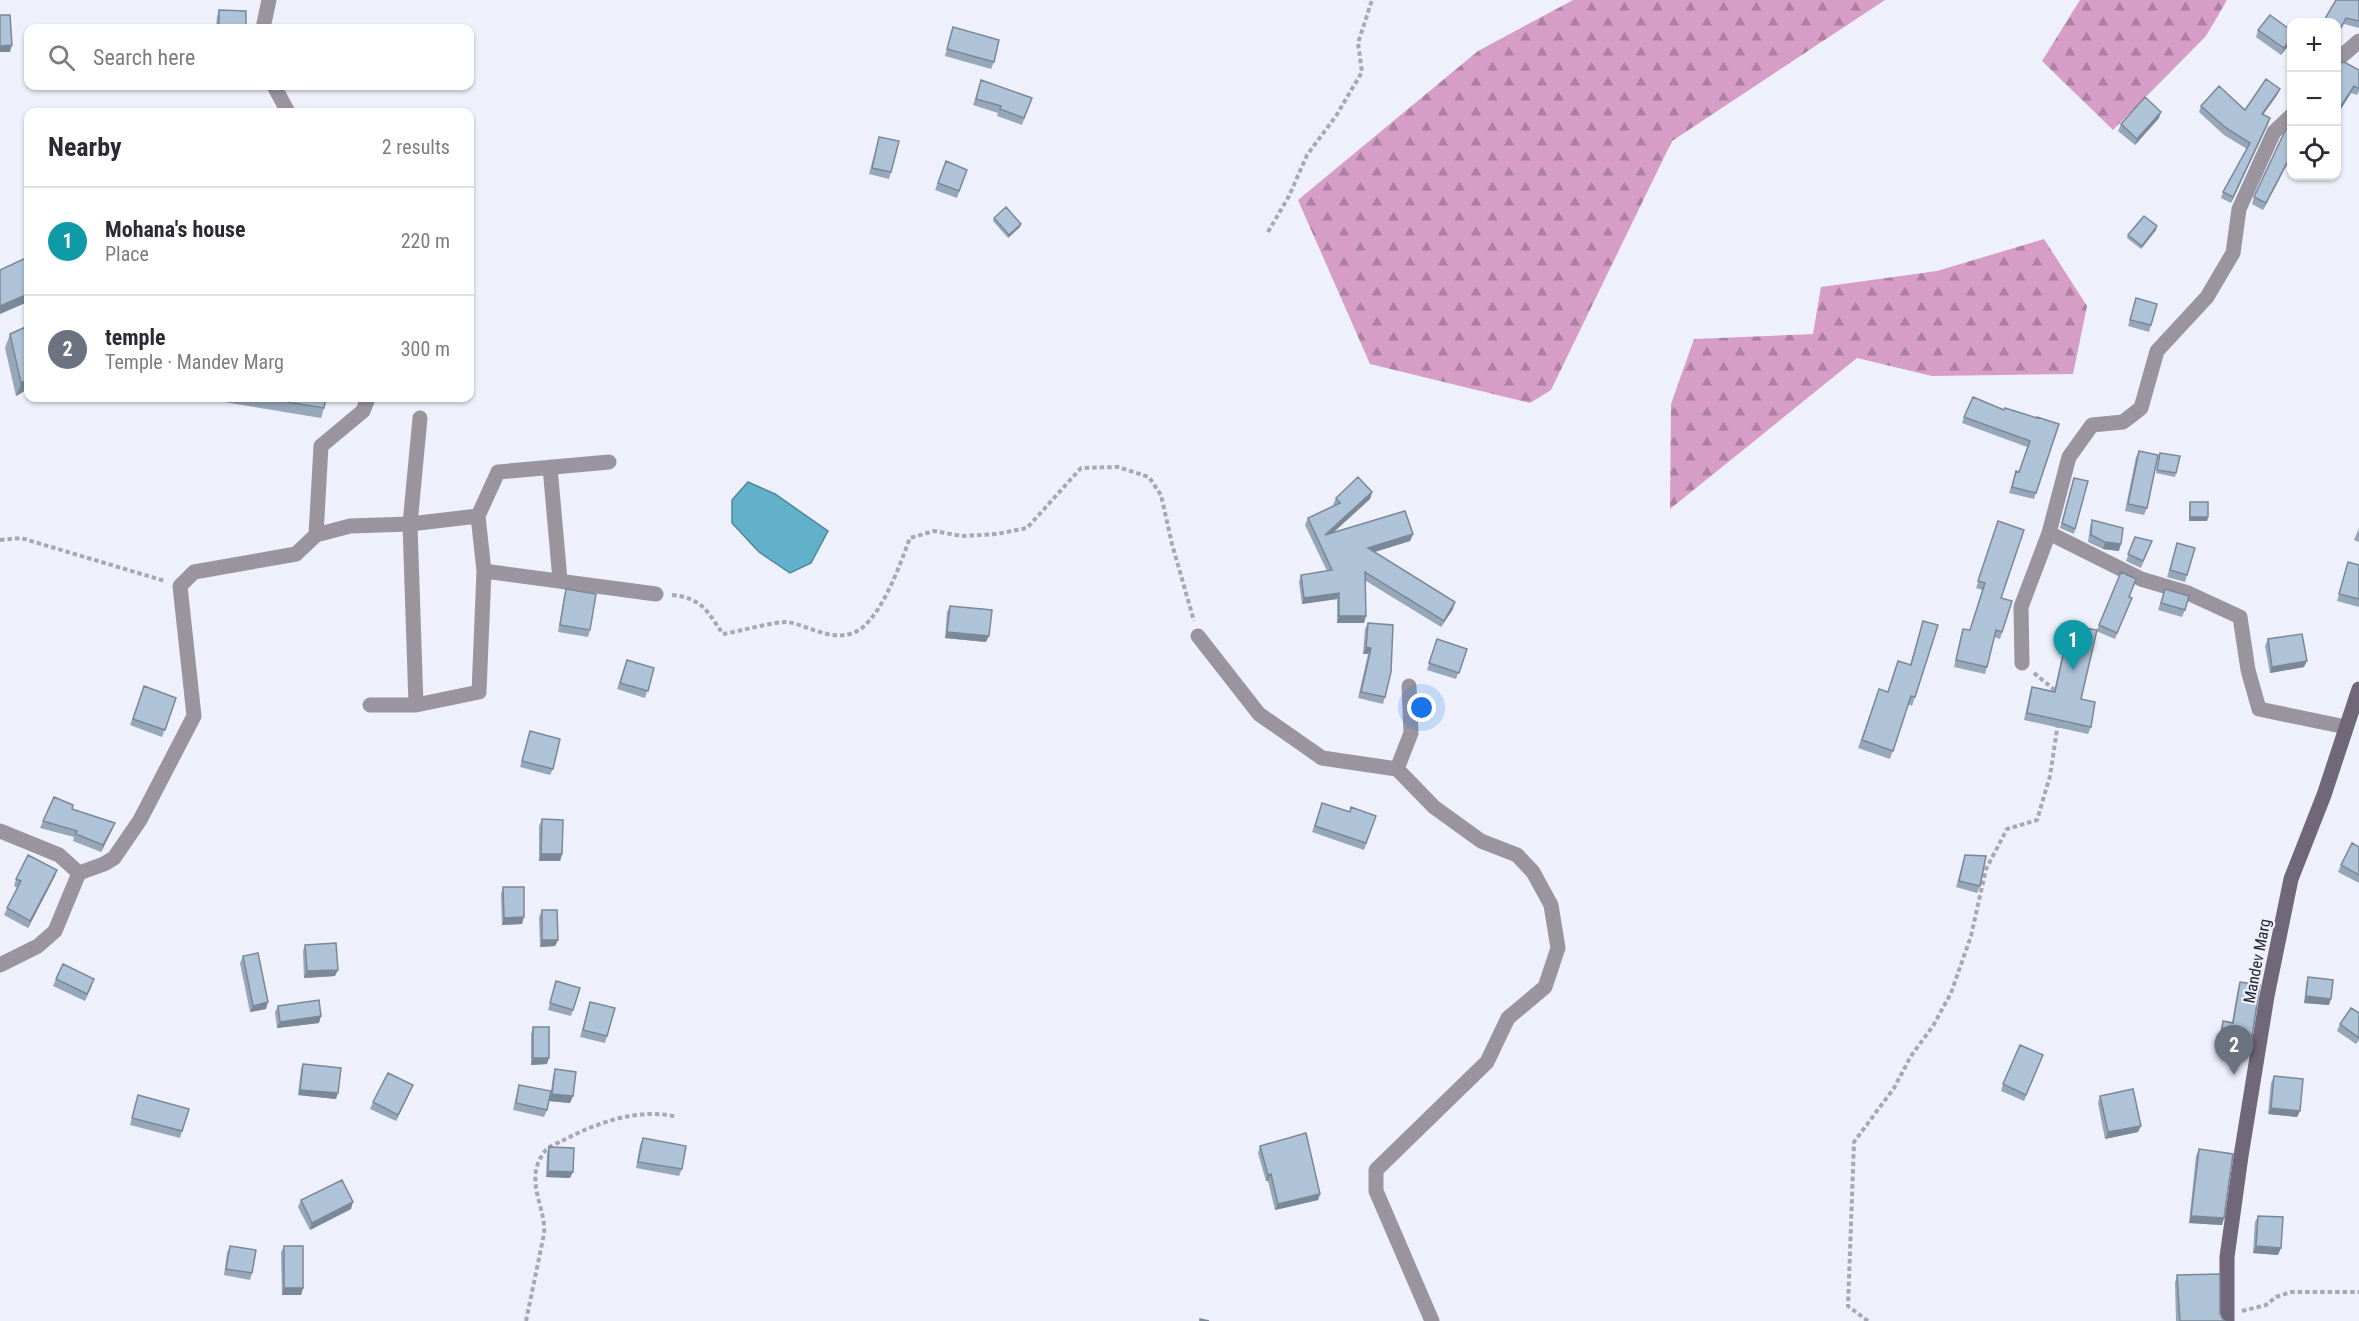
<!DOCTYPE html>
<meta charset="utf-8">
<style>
body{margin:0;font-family:"Roboto Condensed",sans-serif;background:#f2f2f3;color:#2b2b33}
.controls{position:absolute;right:18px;top:18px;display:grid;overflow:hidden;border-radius:12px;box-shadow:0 2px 4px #0004}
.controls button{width:54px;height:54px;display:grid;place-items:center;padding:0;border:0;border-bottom:2px solid #e1e1e2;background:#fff;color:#2b2b33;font:30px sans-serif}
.you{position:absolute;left:1422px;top:708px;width:21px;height:21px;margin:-15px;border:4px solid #fff;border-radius:50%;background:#1a73e8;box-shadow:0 0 0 9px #1a73e833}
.badge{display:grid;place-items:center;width:39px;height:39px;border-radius:50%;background:#db2777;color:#fff;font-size:20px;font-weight:700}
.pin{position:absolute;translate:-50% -50px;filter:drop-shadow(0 2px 3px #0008)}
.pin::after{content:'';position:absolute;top:32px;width:21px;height:18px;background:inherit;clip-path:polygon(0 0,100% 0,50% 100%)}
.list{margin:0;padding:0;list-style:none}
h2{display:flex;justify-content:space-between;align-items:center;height:78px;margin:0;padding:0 24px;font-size:26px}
h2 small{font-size:20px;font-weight:400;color:#7c7c81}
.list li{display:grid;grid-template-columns:39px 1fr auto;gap:18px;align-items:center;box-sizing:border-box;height:108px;padding:0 24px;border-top:2px solid #e1e1e2}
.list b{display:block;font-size:22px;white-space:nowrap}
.list p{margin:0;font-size:20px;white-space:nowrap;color:#7c7c81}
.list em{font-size:20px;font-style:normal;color:#7c7c81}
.icon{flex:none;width:33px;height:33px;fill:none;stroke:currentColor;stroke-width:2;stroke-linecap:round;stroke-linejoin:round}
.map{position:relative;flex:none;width:2359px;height:1321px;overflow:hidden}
.search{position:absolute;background:#fff;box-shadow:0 2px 4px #0004;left:24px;top:24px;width:450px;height:66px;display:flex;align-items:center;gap:15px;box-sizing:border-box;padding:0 21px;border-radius:12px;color:#7c7c81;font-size:22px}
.panel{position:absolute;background:#fff;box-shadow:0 2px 4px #0004;left:24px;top:108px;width:450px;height:294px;border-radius:12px}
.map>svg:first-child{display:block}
</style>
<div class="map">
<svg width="2359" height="1321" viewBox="0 0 2359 1321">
<defs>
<pattern id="forest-firs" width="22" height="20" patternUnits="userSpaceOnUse" patternTransform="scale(1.5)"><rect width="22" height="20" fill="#d69dc6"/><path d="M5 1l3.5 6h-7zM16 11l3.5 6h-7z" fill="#ad80a1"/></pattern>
</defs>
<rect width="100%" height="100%" fill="#eef0fb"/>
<path fill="url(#forest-firs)" d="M 1573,0 L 1885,0 L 1672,141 L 1551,390 L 1530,403 L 1370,364 L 1298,200 L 1478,51 Z
M 2080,0 L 2227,0 L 2206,36 L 2113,130 L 2042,61 Z
M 2044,239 L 2087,306 L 2073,374 L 1932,376 L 1857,358 L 1670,509 L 1671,404 L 1694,339 L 1813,334 L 1821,287 L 1937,271 Z"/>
<path fill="#61b1ca" stroke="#4e869b" stroke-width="1.5" d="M 748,482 L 775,494 L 828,531 L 811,563 L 790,573 L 759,552 L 732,523 L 732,500 Z"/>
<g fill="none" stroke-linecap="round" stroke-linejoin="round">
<path stroke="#a7a8b3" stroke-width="4" stroke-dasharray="4.5 3" stroke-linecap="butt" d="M 1268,232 L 1289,196 L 1307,155 L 1336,116 L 1362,72 L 1358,43 L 1372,0
M 0,540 L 21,538 L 165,581
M 672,595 C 702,598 707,611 723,634 C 736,632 777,621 787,622 C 807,625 828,640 850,634 C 879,627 900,564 910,538 L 934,531 L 962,536 L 997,534 L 1027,528 L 1081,468 L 1118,467 L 1149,477 L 1161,495 L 1172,544 L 1194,621
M 2034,673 L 2056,691
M 2242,1311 L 2266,1305 L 2276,1297 L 2291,1292 L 2359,1292
M 526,1321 L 544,1234 C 546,1213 532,1192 536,1170 C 537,1164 542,1154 546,1150 C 550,1146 557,1143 562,1141 C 595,1123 640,1107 677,1117
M 1868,1321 L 1848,1306 L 1854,1142 L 1894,1088 L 1911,1056 L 1933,1026 L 1951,993 L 1971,936 L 1986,869 L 2007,829 L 2037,820 L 2050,776 L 2058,723"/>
<path stroke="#9a949f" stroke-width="15" d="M 263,28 L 269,0
M 2336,61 L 2359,41
M 274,86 L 288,112
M 550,467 L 560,580
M 2049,533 L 2069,457 L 2092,425 L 2123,422 L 2141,408 L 2157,351 L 2207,297 L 2233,253 L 2239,209 L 2274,132 L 2292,115
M 316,535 L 350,526 L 410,524 L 478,516
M 484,571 L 656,594
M 1198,636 L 1259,714 L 1322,758 L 1397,769 L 1434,807 L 1481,841 L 1517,855 L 1533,872 L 1551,905 L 1558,948 L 1545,987 L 1508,1018 L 1487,1062 L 1376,1170 L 1376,1191 L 1432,1321
M 2022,663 L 2021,607 L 2049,533 L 2141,579 L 2188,593 L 2240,617 L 2248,670 L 2259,709 L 2346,727
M 370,705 L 416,705 L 479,692 L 484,571 L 478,516 L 498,472 L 609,462
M 416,705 L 410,524 L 420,418
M 1397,769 L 1411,733 L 1409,686
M 0,831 L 59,855 L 79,873
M 0,965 L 38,946 L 55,931 L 79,873 L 104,864 L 114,858 L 140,820 L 194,716 L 180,586 L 194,572 L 296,554 L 316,535 L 321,446 L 363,411 L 368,398"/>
<path stroke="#706878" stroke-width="15" d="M 2227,1321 L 2227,1257 L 2241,1156 L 2267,996 L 2291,879 L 2324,795 L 2359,689"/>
</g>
<path fill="#96a7ba" d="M 2359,0 L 2359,28 L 2344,24 L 2337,37 L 2337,22 Z
M 219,10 L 246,28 L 216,28 L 217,16 Z
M 953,27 L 994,62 L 991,69 L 945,56 Z
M 2258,30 L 2292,31 L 2292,41 L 2281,55 L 2256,37 Z
M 2337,64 L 2359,70 L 2359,91 L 2357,95 L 2351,93 L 2337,115 Z
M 979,87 L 1032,98 L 1022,125 L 997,116 L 998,113 L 973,105 Z
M 2280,89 L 2277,95 L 2263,115 L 2268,124 L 2231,203 L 2221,198 L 2223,192 L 2247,149 L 2224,135 L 2199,112 L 2201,106 L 2245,110 Z
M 2159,118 L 2135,145 L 2118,131 L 2121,124 Z
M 2292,128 L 2292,155 L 2263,210 L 2252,204 L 2254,197 Z
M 879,137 L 891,172 L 889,179 L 869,174 Z
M 946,161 L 967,170 L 957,198 L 935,190 Z
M 994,218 L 1020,227 L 1008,238 L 993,221 Z
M 2156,230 L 2141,249 L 2127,238 L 2128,235 Z
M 2136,298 L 2151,325 L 2149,332 L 2128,326 Z
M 28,326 L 28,389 L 16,396 L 5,348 L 10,334 Z
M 200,398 L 326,398 L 324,408 L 321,418 Z
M 2004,410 L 2059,424 L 2034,499 L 2009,493 L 2016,471 L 2019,472 L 2027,447 L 1962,423 L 1964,417 Z
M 2139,451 L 2147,508 L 2144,515 L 2125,511 L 2136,457 Z
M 2160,453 L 2176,473 L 2175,477 L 2156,473 Z
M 2074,478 L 2075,529 L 2074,534 L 2060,528 Z
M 1372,492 L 1370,499 L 1332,533 L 1413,534 L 1410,541 L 1374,552 L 1453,609 L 1441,627 L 1366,581 L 1364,623 L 1337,623 L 1337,599 L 1302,604 L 1299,582 L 1301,575 L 1327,571 L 1305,525 L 1308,518 L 1334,506 L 1333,505 L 1336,498 Z
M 2190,502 L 2208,517 L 2207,521 L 2189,521 L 2189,505 Z
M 2092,520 L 2119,551 L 2103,549 L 2088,542 L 2090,527 Z
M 1998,521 L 2001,598 L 2012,601 L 2000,639 L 1994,637 L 1985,674 L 1954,667 L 1961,635 L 1963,629 L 1970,630 L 1982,590 L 1976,588 Z
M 2359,528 L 2359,542 L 2354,540 Z
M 2135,537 L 2152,541 L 2141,568 L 2126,561 Z
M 2177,543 L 2187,575 L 2185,582 L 2167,577 Z
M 2348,562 L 2359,565 L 2359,607 L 2337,601 Z
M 2121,572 L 2129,597 L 2129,605 L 2115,639 L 2096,631 L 2081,699 L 2091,727 L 2088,734 L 2024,720 L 2030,693 L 2032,687 L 2054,691 L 2063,652 L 2065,646 L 2074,648 L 2080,627 L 2097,630 Z
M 566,589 L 590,630 L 588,637 L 558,632 L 564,596 Z
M 2165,589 L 2185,610 L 2182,617 L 2158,610 Z
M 950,606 L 986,642 L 945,638 L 947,612 Z
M 1923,621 L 1915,697 L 1912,706 L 1908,704 L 1890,759 L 1858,748 L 1879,689 L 1888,692 L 1910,665 Z
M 1368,623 L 1385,697 L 1383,704 L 1358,698 L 1368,654 L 1363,654 L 1365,629 Z
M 1437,639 L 1467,649 L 1456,679 L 1427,670 Z
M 2268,639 L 2304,667 L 2270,673 L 2265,646 Z
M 627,660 L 654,668 L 645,698 L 617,689 Z
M 144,686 L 176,698 L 162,737 L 130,725 Z
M 530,731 L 553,769 L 550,775 L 520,767 Z
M 1322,803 L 1350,812 L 1376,816 L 1364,850 L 1312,832 Z
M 72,809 L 115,823 L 112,830 L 101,852 L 73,841 L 74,837 L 40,828 L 43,821 Z
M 542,819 L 562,854 L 560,861 L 539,861 L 539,826 Z
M 2359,847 L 2359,883 L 2338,872 L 2341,865 Z
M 1965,855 L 1980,886 L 1977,893 L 1956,887 Z
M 55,876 L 28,928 L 4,915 L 17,888 L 14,886 L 16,879 Z
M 503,887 L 522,924 L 502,925 L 501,894 Z
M 542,910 L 558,940 L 555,946 L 540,947 L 539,917 Z
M 305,945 L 335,976 L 304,978 L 303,951 Z
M 243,956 L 266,1009 L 250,1012 L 240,963 Z
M 2308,977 L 2329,1005 L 2304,1003 L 2306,984 Z
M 56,979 L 92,986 L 85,1001 L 53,986 Z
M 556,981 L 573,1010 L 571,1016 L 548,1010 Z
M 2240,982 L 2250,1049 L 2247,1056 L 2218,1052 L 2221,1028 L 2223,1021 L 2232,1022 L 2238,988 Z
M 590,1002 L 607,1036 L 605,1043 L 580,1037 Z
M 278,1006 L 319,1023 L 277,1028 L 275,1012 Z
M 2359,1013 L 2359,1040 L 2356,1044 L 2337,1031 L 2340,1024 Z
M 533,1027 L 547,1064 L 531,1065 L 531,1034 Z
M 2043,1055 L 2024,1101 L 2001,1091 L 2003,1084 Z
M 303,1064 L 336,1099 L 298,1095 L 301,1069 Z
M 555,1069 L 573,1096 L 570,1103 L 549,1101 L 550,1092 L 547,1110 L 544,1117 L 513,1110 L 517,1092 L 519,1085 L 551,1091 L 553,1076 Z
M 2274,1076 L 2300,1111 L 2297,1117 L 2268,1114 L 2271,1083 Z
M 410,1092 L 396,1121 L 370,1109 L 373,1102 Z
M 138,1095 L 182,1131 L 180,1138 L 130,1125 Z
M 2100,1096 L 2138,1132 L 2105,1139 L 2098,1103 Z
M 643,1138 L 682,1169 L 679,1176 L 636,1168 L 640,1145 Z
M 1260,1146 L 1320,1194 L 1318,1200 L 1275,1210 L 1268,1181 L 1266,1181 L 1258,1153 Z
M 549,1147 L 570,1178 L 546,1177 L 547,1154 Z
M 2199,1149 L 2224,1218 L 2222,1225 L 2189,1223 L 2196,1156 Z
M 301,1200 L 351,1209 L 310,1230 L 298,1207 Z
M 2258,1216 L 2278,1255 L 2253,1253 L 2255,1222 Z
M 230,1246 L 252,1273 L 250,1280 L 224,1275 L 227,1253 Z
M 284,1246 L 303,1288 L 301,1295 L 282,1295 L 281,1252 Z
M 2177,1275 L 2220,1313 L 2222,1318 L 2225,1321 L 2176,1321 L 2175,1283 Z"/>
<path fill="#7a8897" d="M 2292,37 L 2292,41 L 2281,55 L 2284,48 Z
M 12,45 L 10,52 L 0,52 L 0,46 Z
M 2354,86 L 2351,93 L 2337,115 L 2337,112 Z
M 2280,89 L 2277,95 L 2259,120 L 2262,114 Z
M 2161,112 L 2159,118 L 2135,145 L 2137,139 Z
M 2270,118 L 2268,124 L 2231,203 L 2233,197 Z
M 2292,153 L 2292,155 L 2263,210 L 2266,203 Z
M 1021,224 L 1020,227 L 1008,238 L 1009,235 Z
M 2157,226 L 2156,230 L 2141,249 L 2142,246 Z
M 28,294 L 28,302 L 0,314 L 0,306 Z
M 28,379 L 28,389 L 16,396 L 21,383 Z
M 1372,492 L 1370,499 L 1323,542 L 1325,535 Z
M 2190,517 L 2208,517 L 2207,521 L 2189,521 Z
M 1413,534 L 1410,541 L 1365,555 L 1368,548 Z
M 2105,542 L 2121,544 L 2119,551 L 2103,549 Z
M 1339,593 L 1337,599 L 1302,604 L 1304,598 Z
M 1455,602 L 1453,609 L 1441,627 L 1444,621 Z
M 1339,616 L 1366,616 L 1364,623 L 1337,623 Z
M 947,632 L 989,636 L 986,642 L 945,638 Z
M 1366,647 L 1371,648 L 1368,654 L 1363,654 Z
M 2307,661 L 2304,667 L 2270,673 L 2272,667 Z
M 115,823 L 112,830 L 101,852 L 103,845 Z
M 541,854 L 562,854 L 560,861 L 539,861 Z
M 57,870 L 55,876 L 28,928 L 30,921 Z
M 524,917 L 522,924 L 502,925 L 504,918 Z
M 542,940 L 558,940 L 555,946 L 540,947 Z
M 338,970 L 335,976 L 304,978 L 307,971 Z
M 2306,996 L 2331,999 L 2329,1005 L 2304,1003 Z
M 268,1002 L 266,1009 L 250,1012 L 253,1006 Z
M 321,1016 L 319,1023 L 277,1028 L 280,1022 Z
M 2220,1045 L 2250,1049 L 2247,1056 L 2218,1052 Z
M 533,1058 L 549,1058 L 547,1064 L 531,1065 Z
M 413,1085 L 410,1092 L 396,1121 L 398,1115 Z
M 300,1090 L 338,1093 L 336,1099 L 298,1095 Z
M 552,1094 L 573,1096 L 570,1103 L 549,1101 Z
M 2271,1108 L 2300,1111 L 2297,1117 L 2268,1114 Z
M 2141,1126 L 2138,1132 L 2105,1139 L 2108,1132 Z
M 548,1171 L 573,1172 L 570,1178 L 546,1177 Z
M 1271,1174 L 1268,1181 L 1266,1181 L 1268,1175 Z
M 1320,1194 L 1318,1200 L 1275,1210 L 1278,1204 Z
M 353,1202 L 351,1209 L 310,1230 L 312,1223 Z
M 2191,1216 L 2224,1218 L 2222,1225 L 2189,1223 Z
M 2256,1246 L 2281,1248 L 2278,1255 L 2253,1253 Z
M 284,1288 L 303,1288 L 301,1295 L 282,1295 Z"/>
<path fill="#aec2d8" stroke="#7a8897" stroke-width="1.5" d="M 2336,0 L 2359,0 L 2359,21 L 2346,18 L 2337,35 L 2337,22 L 2323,22 Z
M 219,10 L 246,11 L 246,28 L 219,28 Z
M 0,15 L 10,15 L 12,45 L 0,46 Z
M 2270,15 L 2292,31 L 2292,37 L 2284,48 L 2258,30 Z
M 953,27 L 999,40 L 994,62 L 947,49 Z
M 2344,62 L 2359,70 L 2359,89 L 2354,86 L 2337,112 L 2337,64 Z
M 2266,79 L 2280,89 L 2262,114 L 2270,118 L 2233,197 L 2223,192 L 2250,143 L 2226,128 L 2201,106 L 2219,86 L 2245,110 Z
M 981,80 L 1032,98 L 1024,118 L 1000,109 L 1001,106 L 976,99 Z
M 2145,97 L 2161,112 L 2137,139 L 2121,124 Z
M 2289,127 L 2292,128 L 2292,153 L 2266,203 L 2254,197 L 2285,131 Z
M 879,137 L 899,141 L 891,172 L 872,168 Z
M 946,161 L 967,170 L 959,191 L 938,183 Z
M 1006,207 L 1021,224 L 1009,235 L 994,218 Z
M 2144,216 L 2157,226 L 2142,246 L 2128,235 Z
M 28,257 L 28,294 L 0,306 L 0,270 Z
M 2136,298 L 2157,304 L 2151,325 L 2130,320 Z
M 28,326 L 28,379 L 21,383 L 10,334 Z
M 1973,397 L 2004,410 L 2005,408 L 2037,418 L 2037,417 L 2059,424 L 2036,493 L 2012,487 L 2016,471 L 2019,472 L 2030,441 L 1964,417 Z
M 263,398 L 326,398 L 324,408 Z
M 2139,451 L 2158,455 L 2147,508 L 2128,504 Z
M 2160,453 L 2180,456 L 2176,473 L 2157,470 Z
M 1358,477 L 1372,492 L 1325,535 L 1405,511 L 1413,534 L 1368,548 L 1455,602 L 1444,621 L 1365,572 L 1366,616 L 1339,616 L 1339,593 L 1304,598 L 1301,575 L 1332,570 L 1308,518 L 1340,503 L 1336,498 Z
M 2074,478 L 2088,481 L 2075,529 L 2062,523 Z
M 2190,502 L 2208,502 L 2208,517 L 2190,517 Z
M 2092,520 L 2123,528 L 2121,544 L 2105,542 L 2091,535 Z
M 1998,521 L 2024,530 L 2001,598 L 2012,601 L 2002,632 L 1996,630 L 1987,667 L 1956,660 L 1963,629 L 1970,630 L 1985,583 L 1978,581 Z
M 2135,537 L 2152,541 L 2143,561 L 2128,554 Z
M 2177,543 L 2195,548 L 2187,575 L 2170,570 Z
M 2348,562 L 2359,565 L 2359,599 L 2339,594 Z
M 2121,572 L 2136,579 L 2129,597 L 2132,598 L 2117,633 L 2099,625 Z
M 566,589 L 596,594 L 590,630 L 560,625 Z
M 2165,589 L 2189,596 L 2185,610 L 2161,603 Z
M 950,606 L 992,610 L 989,636 L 947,632 Z
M 1923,621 L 1938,625 L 1915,697 L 1911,696 L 1893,751 L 1862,740 L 1879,689 L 1888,692 L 1898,661 L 1911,665 Z
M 1368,623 L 1393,625 L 1391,672 L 1385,697 L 1361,692 L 1371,648 L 1366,647 Z
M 2080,627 L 2097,630 L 2081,699 L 2095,702 L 2091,727 L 2027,713 L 2032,687 L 2055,692 L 2065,646 L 2075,648 Z
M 2302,634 L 2307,661 L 2272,667 L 2268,639 Z
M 1437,639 L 1467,649 L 1459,673 L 1429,663 Z
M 627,660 L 654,668 L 648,691 L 620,683 Z
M 144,686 L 176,698 L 165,730 L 133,719 Z
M 530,731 L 560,739 L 553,769 L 522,761 Z
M 54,797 L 73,805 L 72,809 L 115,823 L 103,845 L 76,834 L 77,831 L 43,821 Z
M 1322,803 L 1350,812 L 1351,807 L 1376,816 L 1366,843 L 1315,826 Z
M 542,819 L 563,820 L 562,854 L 541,854 Z
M 2352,843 L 2359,847 L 2359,875 L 2341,865 Z
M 28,855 L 57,870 L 30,921 L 7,908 L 21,881 L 16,879 Z
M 1965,855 L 1986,856 L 1980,886 L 1959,881 Z
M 503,887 L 524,887 L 524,917 L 504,918 Z
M 542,910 L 557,910 L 558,940 L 542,940 Z
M 336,943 L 338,970 L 307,971 L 305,945 Z
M 258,953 L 268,1002 L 253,1006 L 243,956 Z
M 63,964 L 94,979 L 87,994 L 56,979 Z
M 2308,977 L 2333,980 L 2331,999 L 2306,996 Z
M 556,981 L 580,988 L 573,1010 L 550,1003 Z
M 2240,982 L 2260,985 L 2250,1049 L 2220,1045 L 2223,1021 L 2233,1023 Z
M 319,1000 L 321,1016 L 280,1022 L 278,1006 Z
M 590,1002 L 615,1008 L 607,1036 L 583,1030 Z
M 2351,1008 L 2359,1013 L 2359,1038 L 2340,1024 Z
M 533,1027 L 549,1027 L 549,1058 L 533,1058 Z
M 2020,1045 L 2043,1055 L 2026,1095 L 2003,1084 Z
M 303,1064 L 341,1068 L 338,1093 L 300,1090 Z
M 555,1069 L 576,1072 L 573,1096 L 552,1094 Z
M 388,1073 L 413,1085 L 398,1115 L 373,1102 Z
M 2274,1076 L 2303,1079 L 2300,1111 L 2271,1108 Z
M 519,1085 L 551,1091 L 547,1110 L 516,1103 Z
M 2133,1089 L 2141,1126 L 2108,1132 L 2100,1096 Z
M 138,1095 L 189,1109 L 182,1131 L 132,1118 Z
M 1306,1133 L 1320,1194 L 1278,1204 L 1271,1174 L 1268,1175 L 1260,1146 Z
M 643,1138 L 686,1146 L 682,1169 L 638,1162 Z
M 549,1147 L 574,1148 L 573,1172 L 548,1171 Z
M 2199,1149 L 2233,1154 L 2224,1218 L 2191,1216 Z
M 342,1180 L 353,1202 L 312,1223 L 301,1200 Z
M 2258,1216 L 2283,1217 L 2281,1248 L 2256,1246 Z
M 230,1246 L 256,1250 L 252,1273 L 226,1269 Z
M 284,1246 L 303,1246 L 303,1288 L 284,1288 Z
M 2220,1274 L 2220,1313 L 2222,1318 L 2225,1321 L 2180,1321 L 2177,1275 Z
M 1200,1319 L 1209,1321 L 1200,1321 Z"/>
<g text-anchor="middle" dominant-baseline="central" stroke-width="4.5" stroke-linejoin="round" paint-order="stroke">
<g font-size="16" fill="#22232d" stroke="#eef0fb">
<text transform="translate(2257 961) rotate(-79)">Mandev Marg</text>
</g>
</g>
</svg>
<div class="controls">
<button>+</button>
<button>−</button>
<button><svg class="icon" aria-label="locate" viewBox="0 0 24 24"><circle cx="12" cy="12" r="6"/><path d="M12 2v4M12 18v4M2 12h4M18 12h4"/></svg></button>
</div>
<div class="you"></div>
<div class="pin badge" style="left:2073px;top:670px;background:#0f9aa8">1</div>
<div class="pin badge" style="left:2234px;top:1075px;background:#6b7280">2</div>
<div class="search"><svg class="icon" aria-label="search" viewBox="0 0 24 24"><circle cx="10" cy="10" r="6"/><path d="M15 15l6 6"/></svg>Search here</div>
<section class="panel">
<h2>Nearby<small>2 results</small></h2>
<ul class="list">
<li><span class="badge" style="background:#0f9aa8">1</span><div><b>Mohana's house</b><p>Place</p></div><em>220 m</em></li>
<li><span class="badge" style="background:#6b7280">2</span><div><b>temple</b><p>Temple · Mandev Marg</p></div><em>300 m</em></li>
</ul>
</section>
</div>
